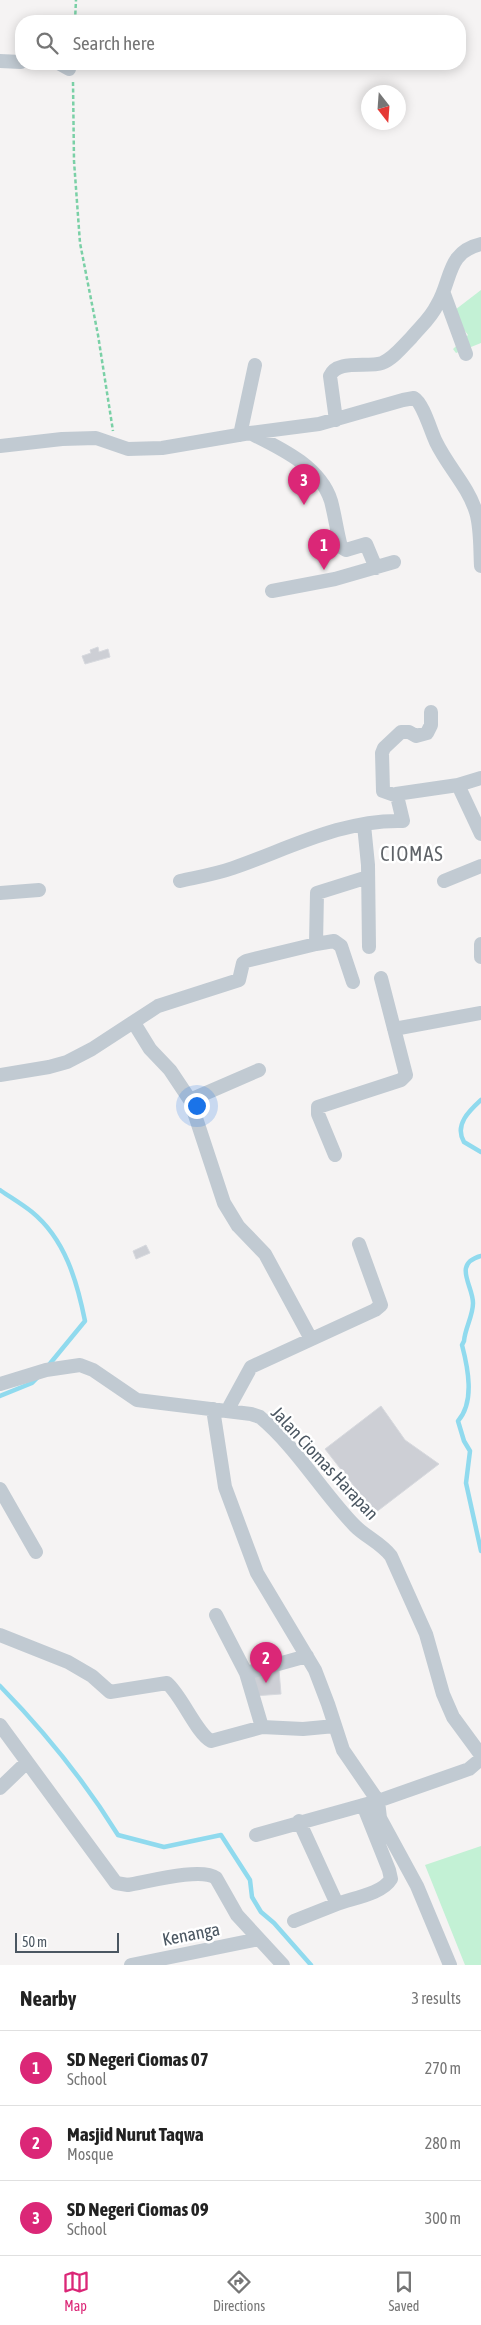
<!DOCTYPE html>
<style>
body{margin:0;font-family:"Asap Condensed",sans-serif;background:#f2f2f2;color:#222}
.compass{position:absolute;left:361px;top:85px;width:45px;height:45px;border-radius:50%;background:#fff;box-shadow:0 2px 12px #0003;rotate:163deg}
.scale{position:absolute;left:15px;bottom:12px;width:104px;box-sizing:border-box;padding-left:5px;border:2px solid #4a5661;border-top:0;font-size:14px;line-height:18px;white-space:nowrap;color:#4a5661;-webkit-text-stroke:4px #fff;paint-order:stroke}
.you{position:absolute;left:196px;top:1105px;width:18px;height:18px;margin:-12px;border:4px solid #fff;border-radius:50%;background:#1a73e8;box-shadow:0 0 0 8px #1a73e833}
.badge{display:grid;place-items:center;width:32px;height:32px;border-radius:50%;background:#db2777;color:#fff;font-size:16px;font-weight:700}
.pin{position:absolute;translate:-50% -41px;filter:drop-shadow(0 1px 2px #0008)}
.pin::after{content:'';position:absolute;top:26px;width:18px;height:15px;background:inherit;clip-path:polygon(0 0,100% 0,50% 100%)}
.list{margin:0;padding:0;list-style:none}
h2{display:flex;justify-content:space-between;align-items:center;height:65px;margin:0;padding:0 20px;font-size:21px}
h2 small{font-size:16px;font-weight:400;color:#767676}
.list li{display:grid;grid-template-columns:32px 1fr auto;gap:15px;align-items:center;box-sizing:border-box;height:75px;padding:0 20px;border-top:1px solid #e0e0e0}
.list b{display:block;font-size:19px;white-space:nowrap}
.list p{margin:0;font-size:16px;white-space:nowrap;color:#767676}
.list em{font-size:16px;font-style:normal;color:#767676}
.icon{flex:none;width:28px;height:28px;fill:none;stroke:currentColor;stroke-width:2;stroke-linecap:round;stroke-linejoin:round}
.map{position:relative;flex:none;width:481px;height:1965px;overflow:hidden}
.search{position:absolute;background:#fff;box-shadow:0 2px 12px #0003;left:15px;right:15px;top:15px;height:55px;display:flex;align-items:center;gap:12px;box-sizing:border-box;padding:0 18px;border-radius:20px;color:#767676;font-size:19px}
.sheet{height:290px;background:#fff}
nav{display:flex;justify-content:space-around;align-items:center;box-sizing:border-box;height:70px;border-top:1px solid #e0e0e0;background:#fff;font-size:14px;color:#767676}
nav a{display:grid;justify-items:center;gap:2px}
nav .on{color:#db2777}
.map>svg:first-child{display:block}
</style>
<div class="map">
<svg width="481" height="1965" viewBox="0 0 481 1965">
<rect width="100%" height="100%" fill="#f5f3f3"/>
<path fill="#c3f1d5" d="M 481,290 L 481,343 L 456,353 L 453,349 L 468,335 L 451,313 Z
M 481,1846 L 481,1965 L 465,1965 L 425,1865 Z"/>
<g fill="none" stroke-linecap="round" stroke-linejoin="round">
<path stroke="#90daee" stroke-width="4.5" d="M 481,1100 C 469,1111 454,1125 464,1142 L 481,1152
M 0,1190 C 10,1197 22,1204 32,1212 C 65,1239 77,1281 85,1321 L 48,1366
M 481,1256 C 452,1264 473,1285 473,1303 C 473,1316 465,1328 464,1341 L 462,1345 C 468,1368 475,1402 458,1421 L 464,1441 L 470,1451 L 466,1483 L 481,1551
M 0,1396 L 32,1383 L 38,1377
M 0,1686 C 45,1732 84,1780 118,1835 L 164,1847 L 221,1835 L 250,1880 L 252,1897 L 261,1912 L 274,1923 L 311,1965"/>
</g>
<path fill="#cdcfd5" stroke="#d7d9de" d="M 98,647 L 99,652 L 108,649 L 110,657 L 85,664 L 82,656 L 91,653 L 90,650 Z
M 146,1245 L 150,1253 L 136,1259 L 133,1251 Z
M 381,1406 L 405,1440 L 439,1464 L 375,1513 L 325,1449 Z
M 279,1670 L 281,1694 L 254,1696 L 252,1673 Z"/>
<g fill="none" stroke-linecap="round" stroke-linejoin="round">
<path stroke="#7ad0a6" stroke-width="2.5" stroke-dasharray="4 2.5" stroke-linecap="butt" d="M 75,21 L 76,0
M 73,82 L 74,161 L 80,243 L 98,335 L 113,431"/>
<path stroke="#c1cad2" stroke-width="14" d="M 0,61 L 21,62
M 60,64 L 69,69
M 444,294 L 466,354
M 336,420 L 330,376 C 337,359 368,368 382,363 C 393,359 403,346 411,338 C 420,327 431,318 437,305 C 452,281 446,252 481,244
M 250,433 C 280,448 320,466 331,501 C 335,516 337,532 341,547 L 346,550 L 366,544 L 376,568
M 240,435 L 255,365
M 0,446 L 62,439 L 96,438 L 128,449 L 162,448 L 250,433 L 319,424 L 403,400 L 414,398 C 423,403 431,432 436,442 C 448,467 468,486 476,512 C 481,528 480,549 481,566
M 272,591 L 335,579 L 394,562
M 458,785 L 481,778
M 396,794 L 458,785 L 481,834
M 364,825 L 368,865 L 369,947
M 180,881 C 198,877 216,874 233,868 C 288,849 343,819 403,821 L 397,796 L 383,791 L 382,753 L 384,748 L 401,732 L 409,732 L 416,736 L 427,733 L 431,725 L 431,712
M 444,881 L 481,866
M 0,893 L 39,890
M 316,944 L 317,893 L 368,877
M 481,944 L 481,957
M 134,1023 L 150,1049 L 170,1070 L 190,1100 L 224,1203 L 238,1226 L 265,1254 L 311,1339
M 394,1029 L 481,1013
M 0,1075 L 49,1067 L 67,1062 L 92,1049 L 158,1006 L 239,980 L 243,963 L 246,961 L 316,944 L 334,941 L 341,946 L 353,982
M 190,1100 L 259,1070
M 335,1155 L 318,1114 L 318,1107 L 401,1080 L 406,1075 L 381,978
M 0,1384 L 46,1370 L 80,1365 L 93,1370 L 137,1400 L 251,1414 L 260,1417 C 297,1448 322,1492 355,1526 C 366,1537 381,1543 391,1556 L 426,1634 L 443,1694 L 453,1717 L 481,1755
M 213,1409 L 225,1487 L 257,1573 L 315,1670 L 328,1704 L 343,1750 L 378,1801 L 380,1818 L 417,1886 L 450,1965
M 227,1411 L 251,1367 L 375,1310 L 381,1305 L 359,1244
M 0,1489 L 36,1552
M 216,1615 L 246,1673 L 262,1727
M 0,1635 L 68,1662 L 92,1676 L 110,1692 L 167,1683 C 182,1696 197,1734 211,1741 L 262,1727 L 303,1729 L 335,1726
M 246,1673 L 307,1656
M 0,1725 L 116,1883 L 128,1885 C 147,1882 201,1867 216,1878 L 237,1915 L 283,1965
M 0,1788 L 27,1762
M 299,1821 L 337,1904 C 353,1898 382,1894 391,1879 L 389,1870 L 363,1805
M 256,1835 L 378,1801 L 469,1769 L 481,1759
M 294,1921 L 337,1904
M 131,1965 L 259,1939"/>
</g>
<g text-anchor="middle" dominant-baseline="central" stroke-width="5" stroke-linejoin="round" paint-order="stroke">
<g font-size="18" fill="#4a5661" stroke="#fff">
<text transform="translate(325 1463) rotate(47)">Jalan Ciomas Harapan</text>
<text transform="translate(191 1934) rotate(-11)">Kenanga</text>
</g>
<g font-size="20" letter-spacing="1" fill="#5f6368" stroke="#fff">
<text x="412" y="853">CIOMAS</text>
</g>
</g>
</svg>
<svg class="compass" viewBox="-18 -18 36 36"><path d="M0-13l5 13h-10z" fill="#e53935"/><path d="M0 13l5-13h-10z" fill="#767676"/></svg>
<div class="scale">50 m</div>
<div class="you"></div>
<div class="pin badge" style="left:324px;top:570px">1</div>
<div class="pin badge" style="left:266px;top:1683px">2</div>
<div class="pin badge" style="left:304px;top:505px">3</div>
<div class="search"><svg class="icon" aria-label="search" viewBox="0 0 24 24"><circle cx="10" cy="10" r="6"/><path d="M15 15l6 6"/></svg>Search here</div>
</div>
<section class="sheet">
<h2>Nearby<small>3 results</small></h2>
<ul class="list">
<li><span class="badge">1</span><div><b>SD Negeri Ciomas 07</b><p>School</p></div><em>270 m</em></li>
<li><span class="badge">2</span><div><b>Masjid Nurut Taqwa</b><p>Mosque</p></div><em>280 m</em></li>
<li><span class="badge">3</span><div><b>SD Negeri Ciomas 09</b><p>School</p></div><em>300 m</em></li>
</ul>
</section>
<nav>
<a class="on"><svg class="icon" aria-label="map" viewBox="0 0 24 24"><path d="M3 6l6-2 6 2 6-2v14l-6 2-6-2-6 2zM9 4v14M15 6v14"/></svg>Map</a>
<a><svg class="icon" aria-label="directions" viewBox="0 0 24 24"><path d="M12 3l9 9-9 9-9-9zM9 14v-3h6M13 9l2 2-2 2"/></svg>Directions</a>
<a><svg class="icon" aria-label="saved" viewBox="0 0 24 24"><path d="M7 4h10v16l-5-4-5 4z"/></svg>Saved</a>
</nav>
